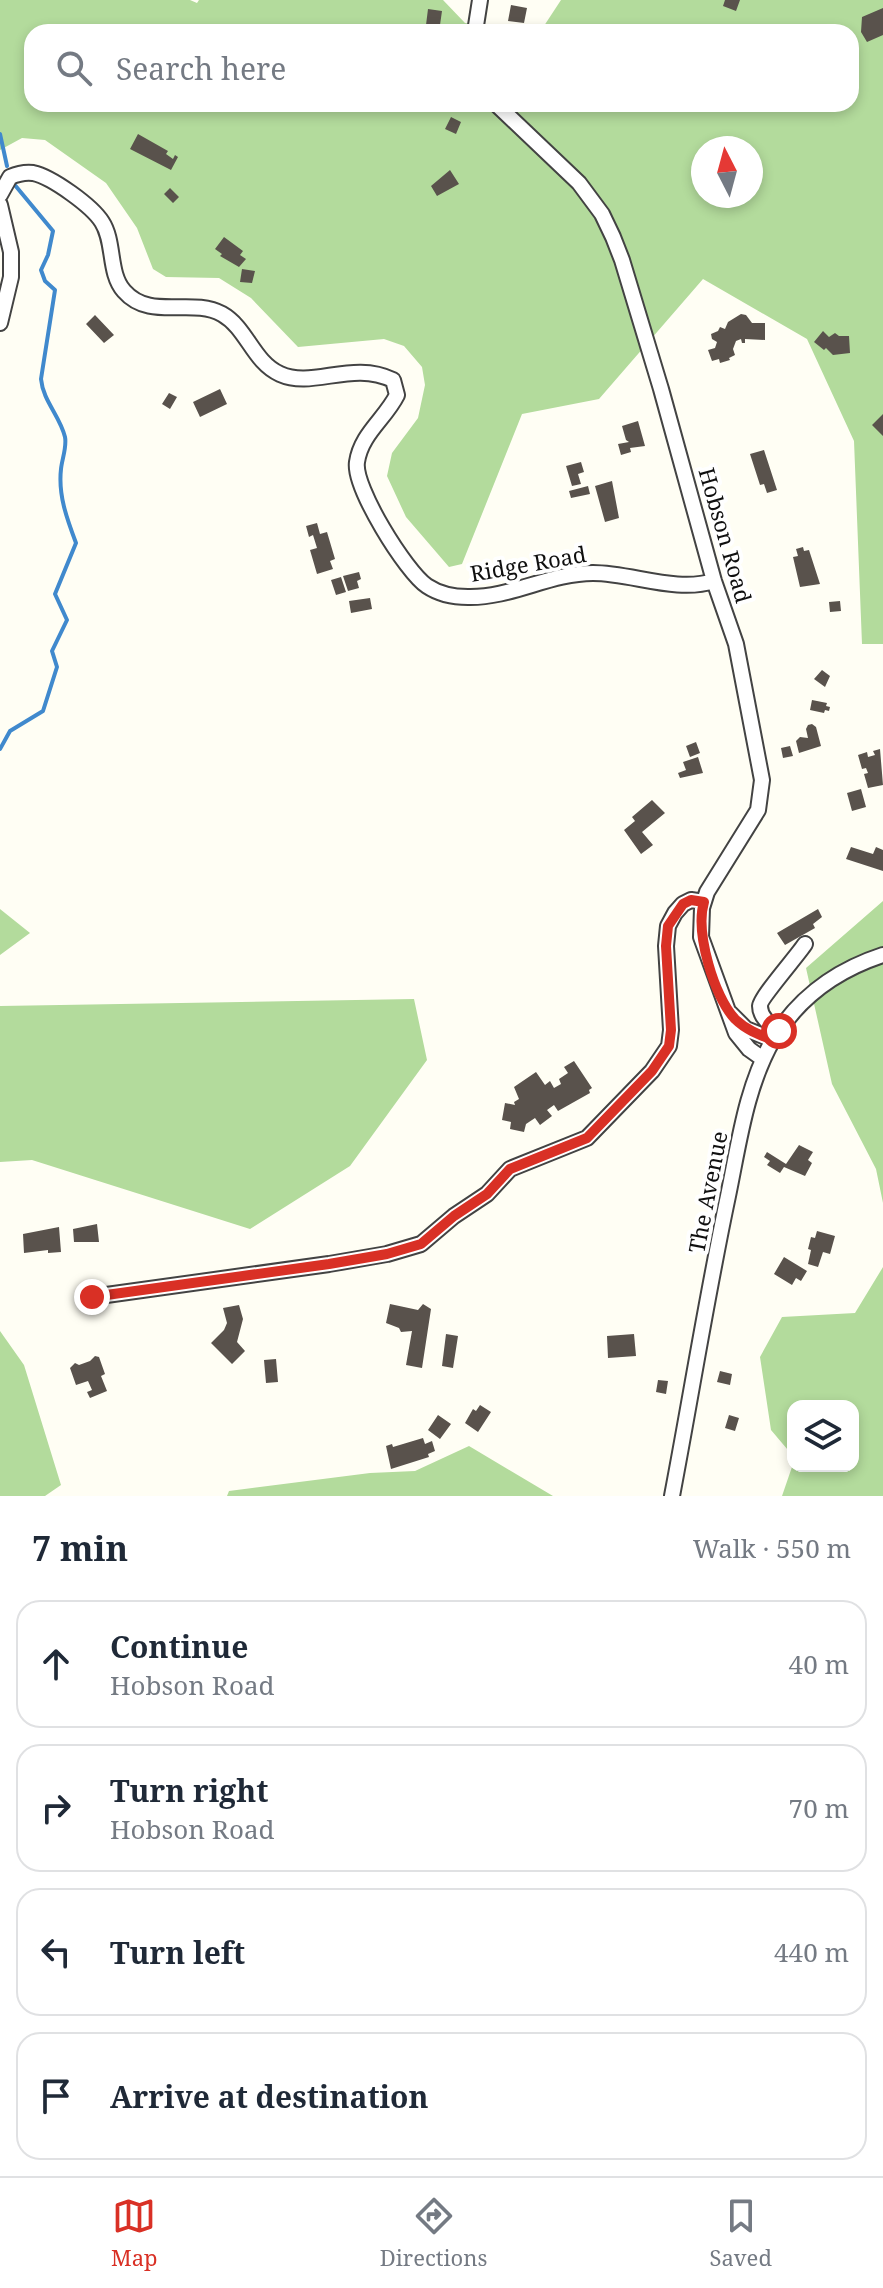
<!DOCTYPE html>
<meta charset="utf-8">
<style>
body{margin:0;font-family:"Noto Serif",serif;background:#f2f2f3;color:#1f2937}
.controls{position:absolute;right:24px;bottom:24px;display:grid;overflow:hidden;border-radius:16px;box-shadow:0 4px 12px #0003}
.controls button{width:72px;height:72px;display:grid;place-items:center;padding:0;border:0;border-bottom:2px solid #e0e1e3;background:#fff;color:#1f2937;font:40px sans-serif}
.compass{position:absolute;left:691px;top:136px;width:72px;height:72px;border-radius:50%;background:#fff;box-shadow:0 4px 12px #0003;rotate:354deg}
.stop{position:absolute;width:24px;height:24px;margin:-18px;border:6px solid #d93025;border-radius:50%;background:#fff}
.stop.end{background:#d93025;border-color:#fff;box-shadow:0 2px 8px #0008}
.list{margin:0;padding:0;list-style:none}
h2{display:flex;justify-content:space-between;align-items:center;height:104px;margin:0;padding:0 32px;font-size:34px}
h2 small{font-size:26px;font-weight:400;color:#747a83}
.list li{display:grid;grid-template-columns:52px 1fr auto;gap:24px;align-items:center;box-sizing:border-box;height:128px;margin:0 16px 16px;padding:0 16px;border:2px solid #e0e1e3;border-radius:24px}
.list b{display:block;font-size:30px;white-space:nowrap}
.list p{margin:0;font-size:26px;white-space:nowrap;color:#747a83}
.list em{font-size:26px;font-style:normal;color:#747a83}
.icon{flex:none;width:44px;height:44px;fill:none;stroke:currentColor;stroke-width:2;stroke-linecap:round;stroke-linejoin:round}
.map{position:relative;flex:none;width:883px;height:1496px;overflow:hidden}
.search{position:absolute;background:#fff;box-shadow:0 4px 12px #0003;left:24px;right:24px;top:24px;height:88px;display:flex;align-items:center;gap:20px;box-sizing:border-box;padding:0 28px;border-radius:24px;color:#747a83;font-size:30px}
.sheet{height:680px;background:#fff}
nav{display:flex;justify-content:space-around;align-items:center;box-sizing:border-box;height:112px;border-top:2px solid #e0e1e3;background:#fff;font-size:22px;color:#747a83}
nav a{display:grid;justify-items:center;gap:4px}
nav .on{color:#d93025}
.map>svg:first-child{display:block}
</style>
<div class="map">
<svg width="883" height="1496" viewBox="0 0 883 1496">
<rect width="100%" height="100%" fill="#fffef4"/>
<path fill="#b3db9c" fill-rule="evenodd" d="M 0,0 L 190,0 L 197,3 L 199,0 L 443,0 L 465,23 L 528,32 L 32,32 L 32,104 L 851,104 L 851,32 L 540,32 L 561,0 L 883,0 L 883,644 L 862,644 L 854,441 L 807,339 L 703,279 L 599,399 L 522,414 L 462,564 L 449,567 L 406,517 L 387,476 L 392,453 L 418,418 L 425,385 L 422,367 L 404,346 L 384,339 L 298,347 L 251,298 L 219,278 L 166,277 L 153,269 L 137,228 L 106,183 L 45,140 L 22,138 L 0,150 ZM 703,148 L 751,148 L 751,196 L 703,196 Z
M 883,901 L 883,1203 L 876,1169 L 832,1084 L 806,968 Z
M 0,909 L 30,933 L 0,955 Z
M 414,999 L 427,1060 L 350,1166 L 250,1229 L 32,1160 L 0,1162 L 0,1006 Z
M 883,1267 L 883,1496 L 782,1496 L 793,1464 L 853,1466 L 853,1406 L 793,1406 L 793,1456 L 771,1430 L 760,1357 L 782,1317 L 855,1313 Z
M 0,1331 L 24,1365 L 61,1485 L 45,1496 L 0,1496 Z
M 469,1446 L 553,1496 L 227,1496 L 229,1491 L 370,1473 L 415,1471 Z"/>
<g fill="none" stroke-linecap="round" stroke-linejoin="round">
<path stroke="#4089cd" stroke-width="4" d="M 0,134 L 7,166
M 0,749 L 10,731 L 43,711 L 57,667 L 52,651 L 67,620 L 55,594 L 76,543 C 67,519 58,495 61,469 C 62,459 67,447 65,437 C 60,416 43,401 41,379 L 55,290 L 45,281 L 41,270 L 48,255 L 53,231 L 14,184"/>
</g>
<path fill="#59524c" d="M 725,0 L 740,0 L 736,11 L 723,6 Z
M 511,5 L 527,8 L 524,23 L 508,21 Z
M 883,8 L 883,35 L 867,42 L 861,32 L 862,17 Z
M 428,9 L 442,11 L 439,32 L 431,31 L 432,25 L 426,25 Z
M 451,117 L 461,122 L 456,134 L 445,129 Z
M 138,134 L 168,151 L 166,154 L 173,159 L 175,155 L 178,157 L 171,170 L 130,149 Z
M 450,170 L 459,184 L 437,196 L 431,186 Z
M 170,188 L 179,197 L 173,203 L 164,194 Z
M 224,237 L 243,251 L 240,255 L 246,259 L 239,267 L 220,256 L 222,254 L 215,249 Z
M 242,269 L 255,271 L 252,283 L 240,282 Z
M 741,314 L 746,315 L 752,323 L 765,323 L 765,340 L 745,339 L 745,343 L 742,343 L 741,339 L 736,341 L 733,349 L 735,355 L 729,358 L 730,360 L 720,363 L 719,359 L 712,361 L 708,350 L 715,348 L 717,342 L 712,339 L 711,334 L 718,331 L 720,327 L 725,329 L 728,322 Z
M 95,315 L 114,335 L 104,343 L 86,324 Z
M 823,331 L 829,337 L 835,333 L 839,336 L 849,336 L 850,353 L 833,355 L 826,348 L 824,350 L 814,342 Z
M 220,389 L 227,404 L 200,417 L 193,402 Z
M 169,393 L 177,397 L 170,409 L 162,404 Z
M 883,414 L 883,436 L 872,425 Z
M 638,421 L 645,446 L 630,448 L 631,452 L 621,455 L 618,444 L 629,442 L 626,440 L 622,426 Z
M 764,450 L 777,490 L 767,493 L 764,484 L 760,485 L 750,454 Z
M 581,462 L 584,472 L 578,474 L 581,484 L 572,486 L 566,466 Z
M 612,481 L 619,518 L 605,522 L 595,486 Z
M 588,486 L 590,494 L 571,498 L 569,491 Z
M 317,523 L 320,534 L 327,532 L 335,559 L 330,561 L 333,569 L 317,574 L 310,550 L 317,548 L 313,535 L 309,537 L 306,526 Z
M 803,547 L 804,551 L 809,550 L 820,584 L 800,587 L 793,557 L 798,556 L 796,549 Z
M 359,572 L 361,579 L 357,581 L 359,588 L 348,591 L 343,576 Z
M 341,577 L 346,592 L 336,595 L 331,580 Z
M 370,598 L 372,609 L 351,613 L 349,601 Z
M 840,601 L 841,611 L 830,612 L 829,602 Z
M 822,670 L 830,676 L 825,687 L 814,679 Z
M 812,700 L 827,703 L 826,706 L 830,707 L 829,711 L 825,710 L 824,713 L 810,710 Z
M 812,724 L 816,727 L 821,746 L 799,753 L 796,741 L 800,737 L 808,738 L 806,729 L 808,725 Z
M 696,742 L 700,753 L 690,757 L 686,746 Z
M 790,746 L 793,756 L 783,758 L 781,748 Z
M 880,749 L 883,785 L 868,788 L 864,774 L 868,773 L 866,768 L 862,769 L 858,755 L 867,752 L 868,757 L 875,755 L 873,751 Z
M 698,757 L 703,773 L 680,778 L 678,773 L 686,770 L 683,762 Z
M 861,789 L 866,807 L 852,811 L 847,793 Z
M 652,800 L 665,813 L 642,832 L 653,845 L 641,854 L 624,830 L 635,821 L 632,817 Z
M 851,847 L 873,854 L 876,847 L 883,850 L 883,871 L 846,859 Z
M 818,909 L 822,917 L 813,924 L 815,928 L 785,945 L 777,933 Z
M 574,1061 L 592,1088 L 589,1090 L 590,1093 L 558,1111 L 554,1105 L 547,1110 L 552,1116 L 540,1125 L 535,1118 L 526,1124 L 524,1132 L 510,1129 L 511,1122 L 502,1120 L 505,1103 L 515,1105 L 514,1102 L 519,1099 L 514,1087 L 536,1072 L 545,1085 L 550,1081 L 554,1088 L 561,1084 L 559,1079 L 568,1073 L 564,1067 Z
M 799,1145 L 813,1152 L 808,1160 L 812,1163 L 805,1176 L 784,1167 L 780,1173 L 767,1165 L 770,1161 L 764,1157 L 767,1152 L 786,1164 Z
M 97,1224 L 99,1242 L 74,1242 L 73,1229 Z
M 59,1227 L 61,1252 L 48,1253 L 48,1250 L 24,1253 L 23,1234 Z
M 817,1231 L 835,1236 L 830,1254 L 823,1252 L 818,1267 L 808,1264 L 811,1250 L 808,1249 L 811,1237 L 815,1238 Z
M 784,1257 L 807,1271 L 801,1281 L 796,1278 L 792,1285 L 774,1274 Z
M 390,1304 L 418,1310 L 423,1304 L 431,1309 L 422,1368 L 406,1365 L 412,1331 L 401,1332 L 399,1328 L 386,1323 Z
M 239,1305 L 243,1319 L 237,1342 L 245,1351 L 232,1364 L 211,1343 L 224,1330 L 227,1323 L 223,1308 Z
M 446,1334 L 458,1336 L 453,1368 L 442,1366 Z
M 634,1334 L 636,1356 L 608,1358 L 607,1336 Z
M 95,1356 L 99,1357 L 105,1374 L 101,1376 L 107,1391 L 90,1398 L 87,1392 L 92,1390 L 88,1381 L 76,1385 L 70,1368 L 75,1363 L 79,1365 L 90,1361 Z
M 276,1359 L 278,1382 L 266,1383 L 264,1360 Z
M 720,1371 L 732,1374 L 730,1385 L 717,1382 Z
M 658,1380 L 668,1381 L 666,1394 L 656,1392 Z
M 480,1405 L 491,1412 L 478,1432 L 465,1423 L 473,1409 L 476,1411 Z
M 438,1415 L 451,1424 L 440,1439 L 428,1430 Z
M 729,1415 L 739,1418 L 735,1431 L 725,1428 Z
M 423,1438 L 425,1444 L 432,1441 L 435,1451 L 428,1454 L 429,1457 L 391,1469 L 386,1446 L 392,1444 L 393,1447 Z"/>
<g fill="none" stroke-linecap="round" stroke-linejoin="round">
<defs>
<path id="minor" d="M 475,32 L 480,0
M 496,104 L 579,183 L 602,214 L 613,237 L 622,260 L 661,389 L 714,581 L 736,644 L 762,780 L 758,810 L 707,892 L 702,908 L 701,937 L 736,1033 L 749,1049 L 763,1059
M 0,195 L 10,177 C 17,174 25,172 33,173 C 52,177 92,206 102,222 C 115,242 108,273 124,291 C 150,321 191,297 222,314 C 247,328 253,362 280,374 C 313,389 352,360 393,380 L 397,395 C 385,419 361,434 357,462 C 353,487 406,572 427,586 C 439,594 454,597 468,597 C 511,598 550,573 593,573 C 632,573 676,593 714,581
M 0,205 L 11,252 L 11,277 L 0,323
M 730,1013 L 746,1029 L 773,1040
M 779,1031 C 771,1025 760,1018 760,1006 C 760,998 798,955 805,944
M 92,1297 L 329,1264 L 387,1254 L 421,1244 L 454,1216 L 487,1194 L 510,1169 L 587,1138 L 652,1071 L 669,1046 L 671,1030 L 666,946 L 668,926 L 675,913 L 683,904 L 691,900 L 704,902
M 672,1496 C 691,1396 707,1295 728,1196 C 739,1143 746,1086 774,1038 C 800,996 837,970 883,955"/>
</defs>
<use href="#minor" stroke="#434343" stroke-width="18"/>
<use href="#minor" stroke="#fff" stroke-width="14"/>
</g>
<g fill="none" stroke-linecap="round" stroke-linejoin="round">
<path stroke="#d93025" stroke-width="10" d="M 92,1297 L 329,1264 L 387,1254 L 421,1244 L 454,1216 L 487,1194 L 510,1169 L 587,1138 L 652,1071 L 669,1046 L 671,1030 L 666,946 L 668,926 L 683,904 L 691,900 L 704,902 C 695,932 714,997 735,1019 C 746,1030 760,1035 773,1040 L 779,1031"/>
</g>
<g text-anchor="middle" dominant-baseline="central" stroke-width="8" stroke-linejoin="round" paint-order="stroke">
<g font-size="22" fill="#101010" stroke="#fff">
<text transform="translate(726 535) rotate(74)">Hobson Road</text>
<text transform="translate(528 563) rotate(-10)">Ridge Road</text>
<text transform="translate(707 1192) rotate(-79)">The Avenue</text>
</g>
</g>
</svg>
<div class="controls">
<button><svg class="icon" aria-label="layers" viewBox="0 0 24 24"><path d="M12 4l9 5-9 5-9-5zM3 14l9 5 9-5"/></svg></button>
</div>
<svg class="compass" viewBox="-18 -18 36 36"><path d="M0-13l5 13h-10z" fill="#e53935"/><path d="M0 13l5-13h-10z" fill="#747a83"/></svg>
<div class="stop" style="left:779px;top:1031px"></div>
<div class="stop end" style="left:92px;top:1297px"></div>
<div class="search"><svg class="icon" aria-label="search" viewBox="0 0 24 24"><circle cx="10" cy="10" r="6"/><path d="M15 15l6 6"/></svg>Search here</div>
</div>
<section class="sheet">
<h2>7 min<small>Walk · 550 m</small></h2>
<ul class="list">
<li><svg class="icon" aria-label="ahead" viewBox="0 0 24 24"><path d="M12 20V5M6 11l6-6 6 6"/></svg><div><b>Continue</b><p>Hobson Road</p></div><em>40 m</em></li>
<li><svg class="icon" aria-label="right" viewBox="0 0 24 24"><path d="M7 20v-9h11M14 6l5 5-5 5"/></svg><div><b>Turn right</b><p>Hobson Road</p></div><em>70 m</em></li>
<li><svg class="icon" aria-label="left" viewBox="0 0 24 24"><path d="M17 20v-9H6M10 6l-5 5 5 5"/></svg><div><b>Turn left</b></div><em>440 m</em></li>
<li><svg class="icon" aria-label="arrive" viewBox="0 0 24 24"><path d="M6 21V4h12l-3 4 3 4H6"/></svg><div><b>Arrive at destination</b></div></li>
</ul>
</section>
<nav>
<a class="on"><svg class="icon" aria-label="map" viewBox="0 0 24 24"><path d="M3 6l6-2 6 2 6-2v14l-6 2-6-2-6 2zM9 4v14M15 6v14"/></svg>Map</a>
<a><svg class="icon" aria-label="directions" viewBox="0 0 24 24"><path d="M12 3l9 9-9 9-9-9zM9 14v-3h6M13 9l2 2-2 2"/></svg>Directions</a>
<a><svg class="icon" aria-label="saved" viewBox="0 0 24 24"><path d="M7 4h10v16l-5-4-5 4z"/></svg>Saved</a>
</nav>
